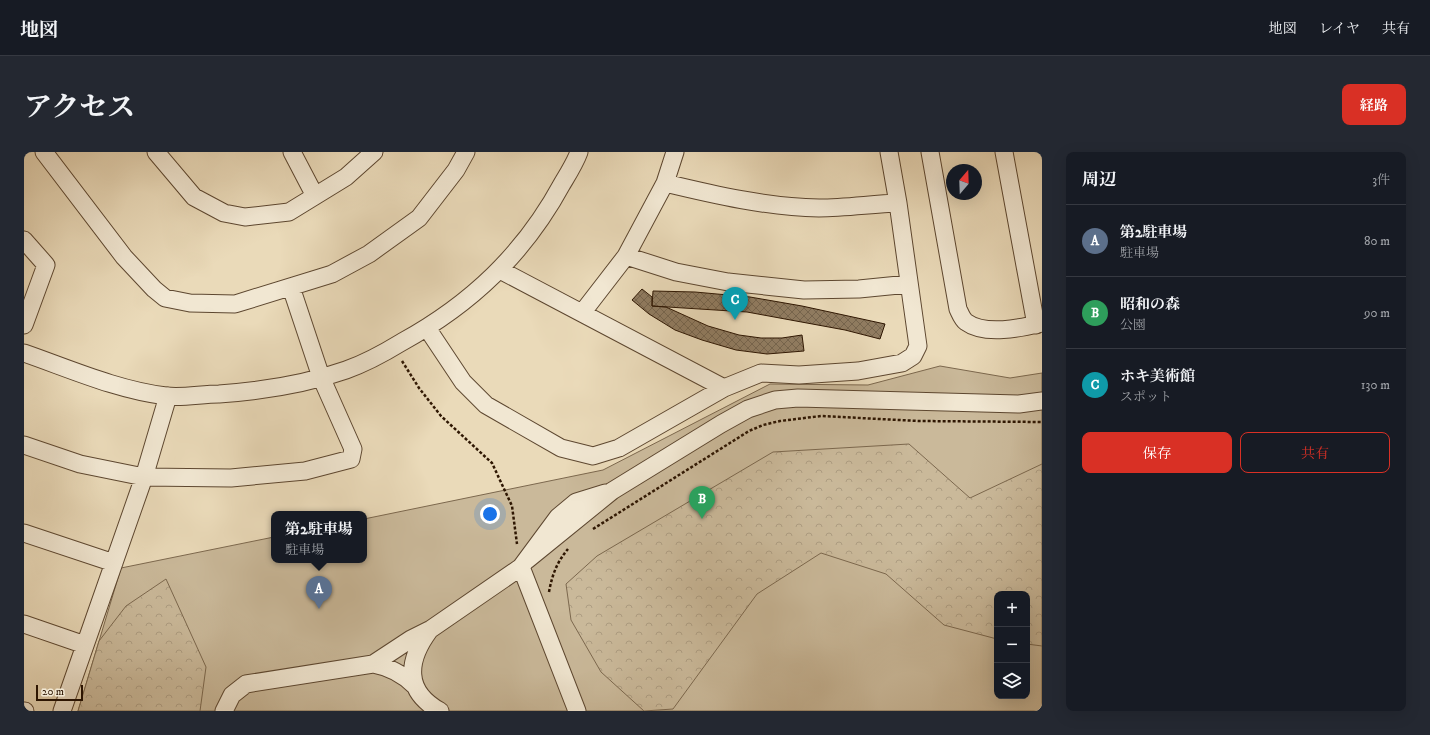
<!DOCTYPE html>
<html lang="ja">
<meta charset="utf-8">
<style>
body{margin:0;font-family:"IM FELL DW Pica","Noto Serif JP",serif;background:#242831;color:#f1f3f6}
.controls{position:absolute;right:12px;bottom:12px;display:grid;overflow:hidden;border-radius:8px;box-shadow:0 4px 16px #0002}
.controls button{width:36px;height:36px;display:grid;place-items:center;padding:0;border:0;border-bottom:1px solid #363941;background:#171b24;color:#f1f3f6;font:20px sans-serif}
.compass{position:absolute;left:922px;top:12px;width:36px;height:36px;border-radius:50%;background:#171b24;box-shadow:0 4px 16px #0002;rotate:19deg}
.scale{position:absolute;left:12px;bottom:10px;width:47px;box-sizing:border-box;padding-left:4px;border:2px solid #2e1602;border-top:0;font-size:11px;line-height:14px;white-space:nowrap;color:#2e1602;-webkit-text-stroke:3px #f1e7d2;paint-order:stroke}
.you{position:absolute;left:466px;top:362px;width:14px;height:14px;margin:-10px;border:3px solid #fff;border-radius:50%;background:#1a73e8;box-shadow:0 0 0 6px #1a73e833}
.badge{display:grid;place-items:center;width:26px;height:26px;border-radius:50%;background:#d93025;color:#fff;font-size:13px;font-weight:700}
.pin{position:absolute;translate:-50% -33px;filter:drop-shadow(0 1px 2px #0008)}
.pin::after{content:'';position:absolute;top:21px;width:14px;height:12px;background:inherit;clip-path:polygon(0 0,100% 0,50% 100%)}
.popup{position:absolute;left:247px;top:359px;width:96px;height:52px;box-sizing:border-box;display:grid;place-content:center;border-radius:8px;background:#171b24;filter:drop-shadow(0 1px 3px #0005);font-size:13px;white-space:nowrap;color:#9ea1a6}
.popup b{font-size:15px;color:#f1f3f6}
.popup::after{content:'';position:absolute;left:50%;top:100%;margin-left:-8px;border:8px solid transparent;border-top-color:#171b24}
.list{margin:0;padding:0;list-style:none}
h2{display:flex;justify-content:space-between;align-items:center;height:52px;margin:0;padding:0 16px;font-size:17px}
h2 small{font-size:13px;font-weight:400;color:#9ea1a6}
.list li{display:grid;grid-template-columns:26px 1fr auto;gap:12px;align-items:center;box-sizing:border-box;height:72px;padding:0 16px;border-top:1px solid #363941}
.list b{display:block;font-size:15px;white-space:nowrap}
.list p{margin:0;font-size:13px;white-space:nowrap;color:#9ea1a6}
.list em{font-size:13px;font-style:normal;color:#9ea1a6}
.actions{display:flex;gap:8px;padding:12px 16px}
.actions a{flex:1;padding:9px 0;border:1px solid #d93025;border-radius:8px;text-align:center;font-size:14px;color:#d93025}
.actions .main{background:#d93025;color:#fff}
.icon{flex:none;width:22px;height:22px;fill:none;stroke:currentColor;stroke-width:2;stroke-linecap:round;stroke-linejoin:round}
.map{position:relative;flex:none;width:1018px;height:559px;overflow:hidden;border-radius:8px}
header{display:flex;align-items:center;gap:24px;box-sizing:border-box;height:56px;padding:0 20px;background:#171b24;border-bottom:1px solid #363941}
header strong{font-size:19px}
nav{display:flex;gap:22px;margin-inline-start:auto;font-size:14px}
.intro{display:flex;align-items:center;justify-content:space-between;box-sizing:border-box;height:96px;padding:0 24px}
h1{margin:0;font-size:28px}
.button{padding:10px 18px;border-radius:8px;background:#d93025;color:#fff;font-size:14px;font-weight:700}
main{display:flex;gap:24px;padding:0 24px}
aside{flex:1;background:#171b24;border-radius:8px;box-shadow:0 4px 16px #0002}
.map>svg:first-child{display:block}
</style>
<header>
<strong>地図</strong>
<nav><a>地図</a><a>レイヤ</a><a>共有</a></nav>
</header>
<div class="intro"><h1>アクセス</h1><a class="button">経路</a></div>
<main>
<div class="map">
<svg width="1018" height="559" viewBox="0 0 1018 559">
<defs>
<pattern id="forest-crowns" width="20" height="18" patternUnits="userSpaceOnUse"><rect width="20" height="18" fill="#cab99a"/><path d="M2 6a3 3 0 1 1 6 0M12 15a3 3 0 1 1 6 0" fill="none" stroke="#ae9e83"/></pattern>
<pattern id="building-cross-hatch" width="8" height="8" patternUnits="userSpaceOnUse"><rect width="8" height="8" fill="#907c61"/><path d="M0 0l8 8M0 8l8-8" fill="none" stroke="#76654e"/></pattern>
</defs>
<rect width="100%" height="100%" fill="#eadab9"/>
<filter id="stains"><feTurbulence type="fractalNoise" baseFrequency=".005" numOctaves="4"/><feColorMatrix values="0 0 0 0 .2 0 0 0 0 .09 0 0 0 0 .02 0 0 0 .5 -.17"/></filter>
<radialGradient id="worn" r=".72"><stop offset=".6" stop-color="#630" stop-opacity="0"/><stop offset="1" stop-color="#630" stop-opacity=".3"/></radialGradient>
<path fill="#cab99a" stroke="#7c684e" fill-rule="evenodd" d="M 916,214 L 986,226 L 1018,221 L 1018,559 L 54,559 L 97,416 L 250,385 L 250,408 L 340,408 L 340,367 L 579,318 L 746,232 L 844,233 ZM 973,442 L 1003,442 L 1003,544 L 973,544 Z"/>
<path fill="url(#forest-crowns)" stroke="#7c684e" d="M 885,292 L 946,346 L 1018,312 L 1018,494 L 1003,492 L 1003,442 L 973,442 L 973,487 L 920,473 L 862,422 L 797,401 L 733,442 L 649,557 L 620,559 L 577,520 L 547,468 L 542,432 L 573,404 L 749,300 Z
M 142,427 L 182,515 L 176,559 L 54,559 L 75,489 L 102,454 Z"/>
<path fill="url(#building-cross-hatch)" stroke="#2e1602" d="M 618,137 L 628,145 L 628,154 L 642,155 L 684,174 L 715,183 L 737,186 L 758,186 L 778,183 L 780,199 L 743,202 L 712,198 L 678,188 L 651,178 L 625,162 L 608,148 Z
M 629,139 L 671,140 L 726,145 L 778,154 L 861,172 L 856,187 L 821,178 L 723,160 L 628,154 Z"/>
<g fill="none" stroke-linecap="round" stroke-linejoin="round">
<defs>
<path id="minor" d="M 20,0 L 100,105 L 130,137 L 141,146 L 166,151 L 211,152 L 308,122 L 345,102 L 395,66 L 432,18 L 442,0
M 132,0 L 170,45 L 200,61 L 221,65 L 265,60 L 322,25 L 350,0
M 268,0 L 291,44
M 906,0 L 934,157 C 936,161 938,167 942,170 C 961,184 997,176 1018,171
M 980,0 L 1012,173
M 641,31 C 691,43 743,55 795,56 C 821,56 848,52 874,51
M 0,88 L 22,113 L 0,173
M 602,104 L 652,120 L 704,130 L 780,138 L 835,137 L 885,132
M 476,118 L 700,236
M 558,161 L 602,104 L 641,31 L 651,0
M 403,176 L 439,230 L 462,253 L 537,296 L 569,304 L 595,296 L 700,236 L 737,221 L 775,223 L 834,219 L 878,211 L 889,204 L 894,194 L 874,51 L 865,0
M 0,201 C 46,217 93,238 142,244 C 159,246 178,242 195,242 C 238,239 282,232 322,218 C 342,211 360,201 378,190 C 447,152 500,102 538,32 C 544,22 551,11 555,0
M 0,293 L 56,312 L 120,325 L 207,326 L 281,319 L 327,307 L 329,297 L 297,225 L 267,135
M 0,381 L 90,411
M 503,408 L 588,339 L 697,272 L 724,257 L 751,248 L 774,246 L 995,252 L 1018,249
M 497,415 L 553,559
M 0,472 L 61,493
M 405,479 C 383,509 380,539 416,559
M 349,512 C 365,515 380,523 391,534
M 0,559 L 1,559
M 38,559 L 120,325 L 144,244
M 200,559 L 208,543 L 222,532 L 349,512 L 387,487 L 407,477 L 497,415 L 534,365 L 552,350 L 581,341"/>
</defs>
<use href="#minor" stroke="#5d4730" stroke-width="19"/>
<path stroke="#2e1602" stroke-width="2.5" stroke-dasharray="3 2" stroke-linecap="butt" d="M 378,209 L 395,236 L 417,264 L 468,311 L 488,354 L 493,392
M 569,377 L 725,279 L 739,273 L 756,269 L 797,264 L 895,269 L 1018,270
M 525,440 C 528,423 533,410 544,397"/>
<use href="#minor" stroke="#f1e7d2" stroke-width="17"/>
</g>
<rect width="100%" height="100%" filter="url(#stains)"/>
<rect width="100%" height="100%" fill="url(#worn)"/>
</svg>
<div class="controls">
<button>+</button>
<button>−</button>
<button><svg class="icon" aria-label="layers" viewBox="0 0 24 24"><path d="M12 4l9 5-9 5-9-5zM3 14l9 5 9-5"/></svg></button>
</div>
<svg class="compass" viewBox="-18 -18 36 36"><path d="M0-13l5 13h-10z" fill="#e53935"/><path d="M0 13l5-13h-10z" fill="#9ea1a6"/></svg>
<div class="scale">20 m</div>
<div class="you"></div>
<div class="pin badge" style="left:295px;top:457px;background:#5c6f8a">A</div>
<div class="popup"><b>第2駐車場</b>駐車場</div>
<div class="pin badge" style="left:678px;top:367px;background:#2e9e5b">B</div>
<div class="pin badge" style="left:711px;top:168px;background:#0f9aa8">C</div>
</div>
<aside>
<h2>周辺<small>3件</small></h2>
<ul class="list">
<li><span class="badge" style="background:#5c6f8a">A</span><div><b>第2駐車場</b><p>駐車場</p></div><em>80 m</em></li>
<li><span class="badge" style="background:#2e9e5b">B</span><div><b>昭和の森</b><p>公園</p></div><em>90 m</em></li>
<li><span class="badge" style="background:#0f9aa8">C</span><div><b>ホキ美術館</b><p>スポット</p></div><em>130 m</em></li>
</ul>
<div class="actions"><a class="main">保存</a><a>共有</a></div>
</aside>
</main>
